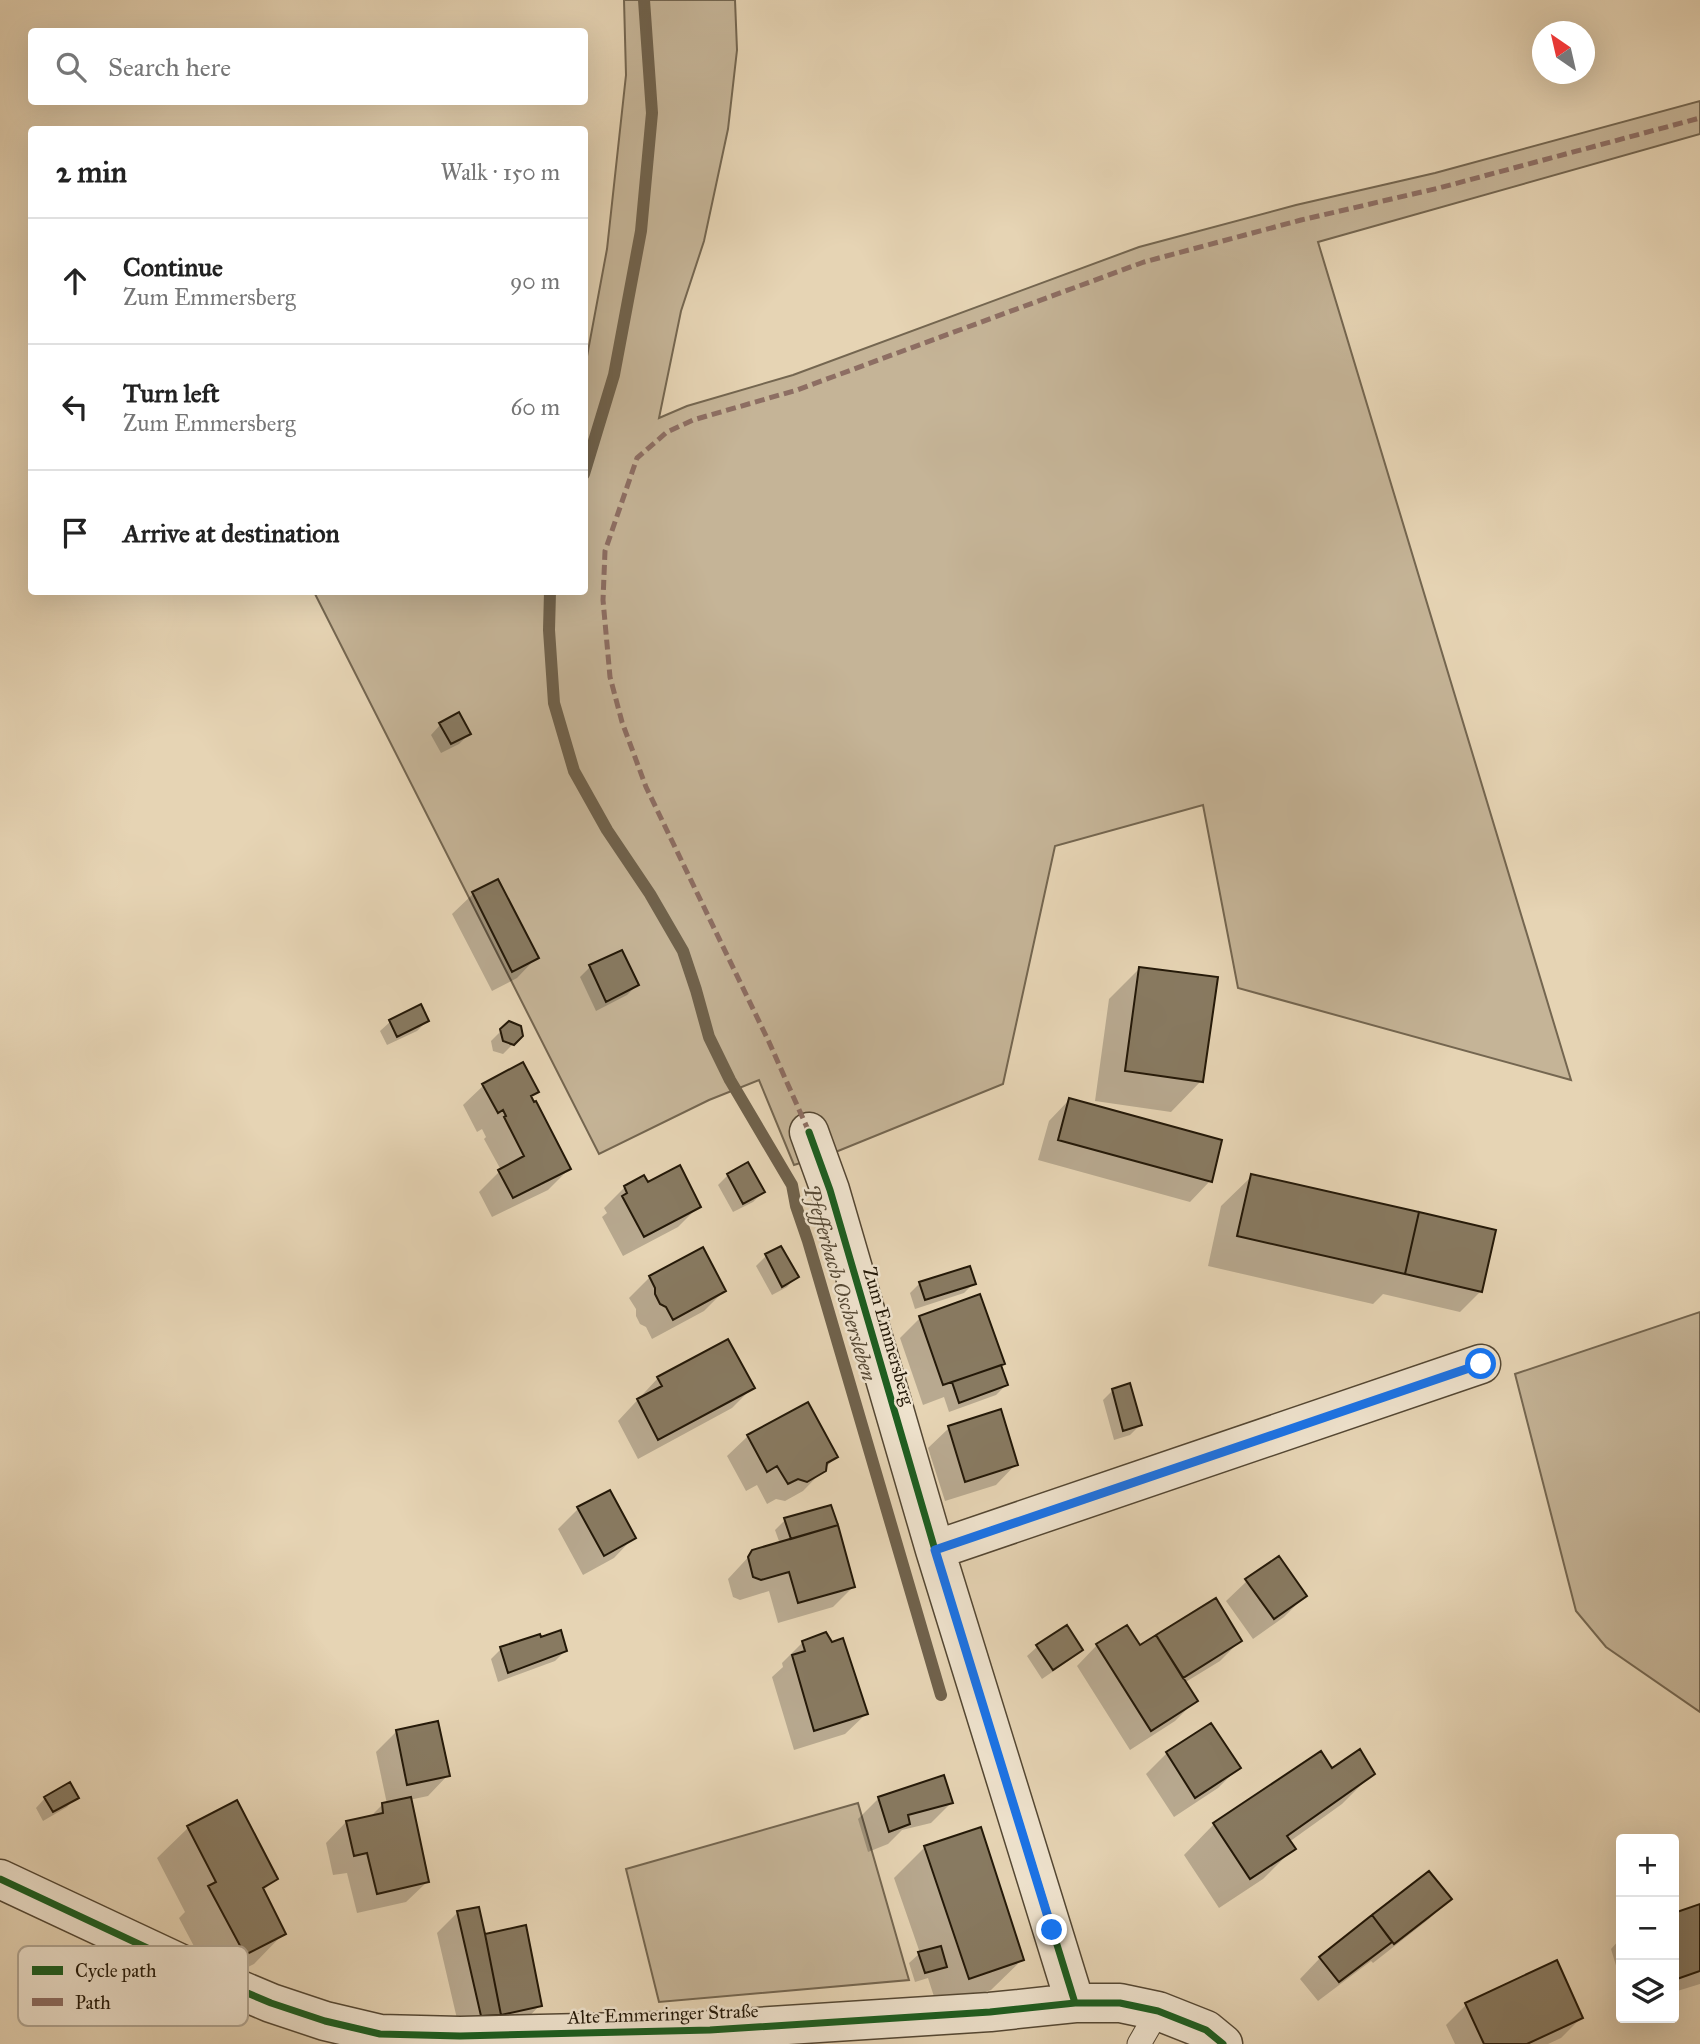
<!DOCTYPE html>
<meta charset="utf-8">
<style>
body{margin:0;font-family:"IM FELL Great Primer",serif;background:#f6f6f6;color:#222}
.controls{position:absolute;right:21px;bottom:21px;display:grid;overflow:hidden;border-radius:7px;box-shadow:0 7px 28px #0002}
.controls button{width:63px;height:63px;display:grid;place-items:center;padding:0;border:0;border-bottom:2px solid #e0e0e0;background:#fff;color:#222;font:35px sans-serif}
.compass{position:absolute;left:1532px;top:21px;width:63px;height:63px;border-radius:50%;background:#fff;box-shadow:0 7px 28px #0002;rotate:326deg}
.stop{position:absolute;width:21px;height:21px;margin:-16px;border:5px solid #1a73e8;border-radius:50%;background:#fff}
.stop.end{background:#1a73e8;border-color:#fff;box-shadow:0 2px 7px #0008}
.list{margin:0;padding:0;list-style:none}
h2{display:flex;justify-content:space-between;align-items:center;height:91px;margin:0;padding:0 28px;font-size:30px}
h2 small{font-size:23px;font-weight:400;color:#767676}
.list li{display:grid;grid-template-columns:46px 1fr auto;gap:21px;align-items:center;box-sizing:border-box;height:126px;padding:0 28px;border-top:2px solid #e0e0e0}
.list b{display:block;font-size:26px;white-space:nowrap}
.list p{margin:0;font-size:23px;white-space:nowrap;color:#767676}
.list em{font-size:23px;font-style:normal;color:#767676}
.icon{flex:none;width:38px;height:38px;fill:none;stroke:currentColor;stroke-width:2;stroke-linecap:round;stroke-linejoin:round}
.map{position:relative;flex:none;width:1700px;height:2044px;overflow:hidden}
.search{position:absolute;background:#fff;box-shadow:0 7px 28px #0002;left:28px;top:28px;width:560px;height:77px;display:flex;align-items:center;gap:18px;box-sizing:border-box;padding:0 24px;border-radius:7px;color:#767676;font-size:26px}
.panel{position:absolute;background:#fff;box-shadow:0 7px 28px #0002;left:28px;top:126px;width:560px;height:469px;border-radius:7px}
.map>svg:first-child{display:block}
</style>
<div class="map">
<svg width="1700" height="2044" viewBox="0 0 1700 2044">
<rect width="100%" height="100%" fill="#e6d4b4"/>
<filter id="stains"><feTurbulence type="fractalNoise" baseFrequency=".00286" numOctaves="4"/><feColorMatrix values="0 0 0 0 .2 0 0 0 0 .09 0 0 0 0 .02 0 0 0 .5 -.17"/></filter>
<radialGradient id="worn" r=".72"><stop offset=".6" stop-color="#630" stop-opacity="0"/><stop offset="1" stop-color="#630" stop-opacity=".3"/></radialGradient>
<path fill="#c5b497" stroke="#746650" stroke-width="2" d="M 624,0 L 735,0 L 737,50 L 728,129 L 704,241 L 681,311 L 659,418 L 687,406 L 793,375 L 1139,247 L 1296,205 L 1435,173 L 1700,101 L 1700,134 L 1318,242 L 1571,1080 L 1238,988 L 1203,805 L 1055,846 L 1003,1084 L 838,1151 L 794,1165 L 759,1080 L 709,1100 L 599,1154 L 314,592 L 584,592 L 585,367 L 607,249 L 626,75 Z
M 1700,1312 L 1700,1712 L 1606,1647 L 1576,1611 L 1515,1374 Z
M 858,1803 L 909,1980 L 659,2002 L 626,1869 Z"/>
<path fill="#0003" d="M 440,725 L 469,734 L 459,744 L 441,753 L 431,735 Z
M 497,881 L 537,957 L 517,978 L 492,991 L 452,914 L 473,894 Z
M 590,967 L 637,985 L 627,995 L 596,1011 L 580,977 Z
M 1140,968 L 1201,1081 L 1171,1112 L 1095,1101 L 1109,999 Z
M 427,1021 L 417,1031 L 387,1045 L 380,1031 L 390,1022 Z
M 509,1023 L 521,1036 L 503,1054 L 493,1051 L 491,1041 Z
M 484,1085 L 536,1092 L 530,1098 L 569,1169 L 548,1190 L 492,1217 L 479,1192 L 501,1170 L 484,1139 L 486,1137 L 482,1129 L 477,1132 L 463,1105 Z
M 1069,1100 L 1210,1181 L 1190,1202 L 1038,1160 L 1049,1121 Z
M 728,1175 L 763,1192 L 753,1202 L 733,1212 L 718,1185 Z
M 1252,1176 L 1481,1291 L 1460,1312 L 1383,1294 L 1373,1304 L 1208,1266 L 1221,1206 Z
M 648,1184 L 699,1206 L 678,1227 L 623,1256 L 602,1217 L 607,1213 L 604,1208 L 625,1187 Z
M 781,1248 L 796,1277 L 787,1287 L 772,1295 L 756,1266 L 766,1256 Z
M 650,1277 L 724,1291 L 704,1311 L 652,1339 L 646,1327 L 640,1324 L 636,1316 L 636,1309 L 629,1298 Z
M 920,1283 L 974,1283 L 964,1293 L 915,1309 L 910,1293 Z
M 920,1318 L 1000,1366 L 1006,1385 L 996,1395 L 949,1412 L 944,1397 L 923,1405 L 900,1338 Z
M 658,1378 L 752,1388 L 732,1408 L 638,1459 L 618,1421 Z
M 1113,1390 L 1140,1425 L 1130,1435 L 1114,1440 L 1103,1400 Z
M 1000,1412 L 1016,1464 L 996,1485 L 945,1501 L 928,1448 L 949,1428 Z
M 748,1436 L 836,1457 L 803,1491 L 785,1501 L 776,1499 L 767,1504 L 757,1485 L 746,1491 L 727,1456 Z
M 578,1509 L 634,1537 L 614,1558 L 583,1575 L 558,1529 Z
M 785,1520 L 853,1587 L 833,1607 L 778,1623 L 769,1591 L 740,1600 L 733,1597 L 728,1579 L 753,1552 L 780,1544 L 775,1530 Z
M 1247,1581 L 1305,1596 L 1284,1617 L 1253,1639 L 1226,1601 Z
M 1240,1641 L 1220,1661 L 1184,1683 L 1195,1701 L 1175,1721 L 1130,1750 L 1077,1666 L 1097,1645 L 1139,1647 Z
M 803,1642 L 866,1714 L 845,1734 L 794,1750 L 772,1677 L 783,1667 L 782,1663 Z
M 1037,1647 L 1081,1649 L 1071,1659 L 1042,1679 L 1027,1656 Z
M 501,1649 L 565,1651 L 555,1661 L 498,1682 L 491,1659 Z
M 1210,1725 L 1238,1768 L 1218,1788 L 1174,1817 L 1146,1774 L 1167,1753 Z
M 396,1732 L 448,1775 L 428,1796 L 409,1800 L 427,1882 L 406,1902 L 357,1913 L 347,1873 L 333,1875 L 326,1843 L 346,1822 L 370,1817 L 382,1805 L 387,1804 L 376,1752 Z
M 1332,1770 L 1373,1773 L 1342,1804 L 1289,1842 L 1293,1849 L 1263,1879 L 1219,1908 L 1184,1855 L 1214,1824 Z
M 76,1797 L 67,1807 L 43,1821 L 36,1808 L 45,1798 Z
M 879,1798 L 951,1803 L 931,1823 L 902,1830 L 888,1844 L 868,1852 L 858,1819 Z
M 236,1802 L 276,1878 L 263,1891 L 284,1933 L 254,1964 L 214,1984 L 179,1918 L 185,1912 L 157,1858 L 188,1828 Z
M 925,1847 L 1022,1960 L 991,1990 L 938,2009 L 928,1978 L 915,1982 L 909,1963 L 920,1953 L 894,1878 Z
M 1429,1873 L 1449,1899 L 1429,1919 L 1373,1963 L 1371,1961 L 1318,2001 L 1300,1979 L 1320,1958 Z
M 1700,1906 L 1700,1984 L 1674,1992 L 1674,1914 Z
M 457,1913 L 484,1936 L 540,2005 L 520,2026 L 461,2036 L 437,1933 Z
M 1621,1938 L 1621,1982 L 1611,1949 Z
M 1467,2004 L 1581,2018 L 1561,2038 L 1548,2044 L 1455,2044 L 1446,2025 Z"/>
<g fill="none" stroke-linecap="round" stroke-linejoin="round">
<path stroke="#70624c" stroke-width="12" d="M 584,474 L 614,375 L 641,231 L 652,113 L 644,0
M 550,592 L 549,630 L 554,703 L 574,771 L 607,830 L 650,894 L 683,951 L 696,990 L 709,1037 L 730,1080 L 792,1185 L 796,1206 L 808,1241 L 941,1695"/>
</g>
<path fill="#887a61" stroke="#231808" stroke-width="2" d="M 459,712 L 471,734 L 451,744 L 439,723 Z
M 498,879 L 539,958 L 512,972 L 472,892 Z
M 622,950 L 639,985 L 606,1002 L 589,965 Z
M 1139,967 L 1218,977 L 1203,1082 L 1125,1071 Z
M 421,1004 L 429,1021 L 397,1037 L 389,1020 Z
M 509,1021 L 521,1026 L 523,1036 L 514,1045 L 503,1041 L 500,1029 Z
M 523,1062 L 539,1092 L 531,1096 L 534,1102 L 536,1101 L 571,1169 L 513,1198 L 498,1170 L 524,1156 L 504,1117 L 506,1116 L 503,1110 L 498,1113 L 482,1084 Z
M 1069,1098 L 1222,1140 L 1212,1182 L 1058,1140 Z
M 748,1162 L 765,1192 L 743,1204 L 727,1174 Z
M 680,1165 L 701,1207 L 644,1237 L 622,1196 L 627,1193 L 624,1186 L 644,1175 L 648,1182 Z
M 1251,1174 L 1419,1212 L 1405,1274 L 1237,1236 Z
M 1419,1212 L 1496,1230 L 1482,1292 L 1405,1274 Z
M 781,1246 L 799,1277 L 782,1287 L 765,1254 Z
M 703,1247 L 726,1291 L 673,1320 L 666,1307 L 660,1304 L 655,1294 L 655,1288 L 649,1276 Z
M 970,1266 L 976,1284 L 925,1300 L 919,1282 Z
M 980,1294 L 1005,1364 L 943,1385 L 919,1316 Z
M 728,1339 L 755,1388 L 658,1440 L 637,1399 L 662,1386 L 657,1377 Z
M 1001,1365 L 1008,1385 L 959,1403 L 952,1382 Z
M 1130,1383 L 1142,1425 L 1123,1431 L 1112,1389 Z
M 808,1402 L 838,1457 L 827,1463 L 826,1471 L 807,1482 L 798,1479 L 788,1484 L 777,1466 L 767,1472 L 747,1435 Z
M 1001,1409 L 1018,1465 L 965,1482 L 948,1426 Z
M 610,1490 L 636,1538 L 604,1556 L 577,1507 Z
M 831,1505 L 838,1525 L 791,1539 L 784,1518 Z
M 838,1525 L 855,1587 L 798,1603 L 789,1572 L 761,1580 L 753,1577 L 748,1557 L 752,1550 Z
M 1279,1556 L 1307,1596 L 1274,1619 L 1245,1579 Z
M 1216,1598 L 1242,1641 L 1183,1678 L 1156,1635 Z
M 1067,1625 L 1083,1650 L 1053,1670 L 1036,1645 Z
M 1127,1625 L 1140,1645 L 1156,1635 L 1198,1701 L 1151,1731 L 1096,1644 Z
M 561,1630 L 567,1651 L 508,1673 L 500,1647 L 540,1634 L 541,1637 Z
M 826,1632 L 832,1642 L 843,1638 L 868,1714 L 814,1731 L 792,1655 L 805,1651 L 802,1641 Z
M 438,1721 L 450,1776 L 407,1785 L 396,1730 Z
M 1211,1723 L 1241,1768 L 1195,1798 L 1166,1752 Z
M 1360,1749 L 1375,1774 L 1287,1836 L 1296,1849 L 1250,1879 L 1213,1823 L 1321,1751 L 1332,1768 Z
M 944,1775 L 953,1803 L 908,1815 L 910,1824 L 889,1832 L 878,1797 Z
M 70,1782 L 79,1798 L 53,1812 L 44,1797 Z
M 411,1797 L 429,1882 L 377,1894 L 367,1853 L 354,1856 L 346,1821 L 383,1813 L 382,1803 Z
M 237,1800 L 278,1879 L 263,1888 L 286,1934 L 245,1955 L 208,1886 L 216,1882 L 187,1826 Z
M 981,1827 L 1024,1960 L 969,1979 L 924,1846 Z
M 1429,1871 L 1452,1899 L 1394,1944 L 1372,1915 Z
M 1700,1904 L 1700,1971 L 1674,1980 L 1674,1913 Z
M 479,1907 L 485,1934 L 501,2015 L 481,2016 L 457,1911 Z
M 1372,1915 L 1392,1942 L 1339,1982 L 1319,1957 Z
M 526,1925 L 542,2006 L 501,2015 L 485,1934 Z
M 941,1946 L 947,1967 L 925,1973 L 918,1952 Z
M 1557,1960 L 1583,2018 L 1527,2044 L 1484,2044 L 1465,2003 Z"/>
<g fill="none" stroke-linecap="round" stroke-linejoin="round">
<defs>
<path id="lane" d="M 1139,2044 L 1158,2011"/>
<path id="street" d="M 809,1132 L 830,1190 L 935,1550 L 1075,2003
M 935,1550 L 1481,1364
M 0,1879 L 207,1976 L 271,2003 L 325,2021 L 380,2034 L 460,2036 L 710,2030 L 990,2012 L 1075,2003 L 1120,2003 L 1158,2011 L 1206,2030 L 1223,2044"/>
</defs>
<use href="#lane" stroke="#544733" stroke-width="25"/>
<use href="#street" stroke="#544733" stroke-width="41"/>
<use href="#lane" stroke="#efe3ce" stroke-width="23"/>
<use href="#street" stroke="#efe3ce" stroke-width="38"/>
<path stroke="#8d6e63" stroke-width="5" stroke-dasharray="10 5" stroke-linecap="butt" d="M 809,1132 L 769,1042 L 646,787 L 622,722 L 610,677 L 603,600 L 605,551 L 637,458 L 667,432 L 693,420 L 797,390 L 1144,262 L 1301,220 L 1439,188 L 1700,118"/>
<defs>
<path id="cycleway" d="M 809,1132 L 830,1190 L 935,1550 L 1075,2003
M 935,1550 L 1481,1364
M 0,1879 L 207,1976 L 271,2003 L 325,2021 L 380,2034 L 460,2036 L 710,2030 L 990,2012 L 1075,2003 L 1120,2003 L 1158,2011 L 1206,2030 L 1223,2044"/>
</defs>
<use href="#cycleway" stroke="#efe3ce" stroke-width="11"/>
<use href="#cycleway" stroke="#1b5e20" stroke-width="7"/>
</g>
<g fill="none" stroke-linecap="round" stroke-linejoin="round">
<path stroke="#1a73e8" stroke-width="9" d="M 1052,1930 L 935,1550 L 1481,1364"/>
</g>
<g text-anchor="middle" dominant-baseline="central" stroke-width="5" stroke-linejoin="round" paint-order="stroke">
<g font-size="19" fill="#231808" stroke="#efe3ce">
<text transform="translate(889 1336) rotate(74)">Zum Emmersberg</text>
<text transform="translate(663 2014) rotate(-2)">Alte Emmeringer Straße</text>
</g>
<g font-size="21" font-style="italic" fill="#574a36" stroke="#efe3ce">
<text transform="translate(840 1283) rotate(73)">Pfefferbach Oschersleben</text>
</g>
</g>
<rect x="18" y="1946" width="230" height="80" rx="10" fill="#efe3ce" stroke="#b2a693" stroke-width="2"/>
<rect x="32" y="1966" width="31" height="9" fill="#1b5e20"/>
<rect x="32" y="1998" width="31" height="8" fill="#8d6e63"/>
<g font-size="19" fill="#231808">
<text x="75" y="1977">Cycle path</text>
<text x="75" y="2009">Path</text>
</g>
<rect width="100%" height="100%" filter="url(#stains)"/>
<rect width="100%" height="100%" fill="url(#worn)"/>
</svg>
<div class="controls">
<button>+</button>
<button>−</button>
<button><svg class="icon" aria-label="layers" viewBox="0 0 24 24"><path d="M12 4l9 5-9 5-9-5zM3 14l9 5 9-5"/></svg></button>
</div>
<svg class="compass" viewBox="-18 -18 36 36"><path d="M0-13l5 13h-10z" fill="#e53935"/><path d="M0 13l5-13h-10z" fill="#767676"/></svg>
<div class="stop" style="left:1481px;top:1364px"></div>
<div class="stop end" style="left:1052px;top:1930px"></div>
<div class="search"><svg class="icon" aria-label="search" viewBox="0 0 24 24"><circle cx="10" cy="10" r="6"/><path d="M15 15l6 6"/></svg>Search here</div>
<section class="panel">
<h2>2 min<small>Walk · 150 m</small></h2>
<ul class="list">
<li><svg class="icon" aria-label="ahead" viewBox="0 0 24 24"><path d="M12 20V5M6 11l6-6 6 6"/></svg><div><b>Continue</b><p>Zum Emmersberg</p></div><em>90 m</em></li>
<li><svg class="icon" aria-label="left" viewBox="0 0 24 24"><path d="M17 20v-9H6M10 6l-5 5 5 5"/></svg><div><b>Turn left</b><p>Zum Emmersberg</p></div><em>60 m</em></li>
<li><svg class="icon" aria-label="arrive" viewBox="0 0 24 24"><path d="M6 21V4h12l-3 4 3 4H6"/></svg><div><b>Arrive at destination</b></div></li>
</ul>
</section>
</div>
